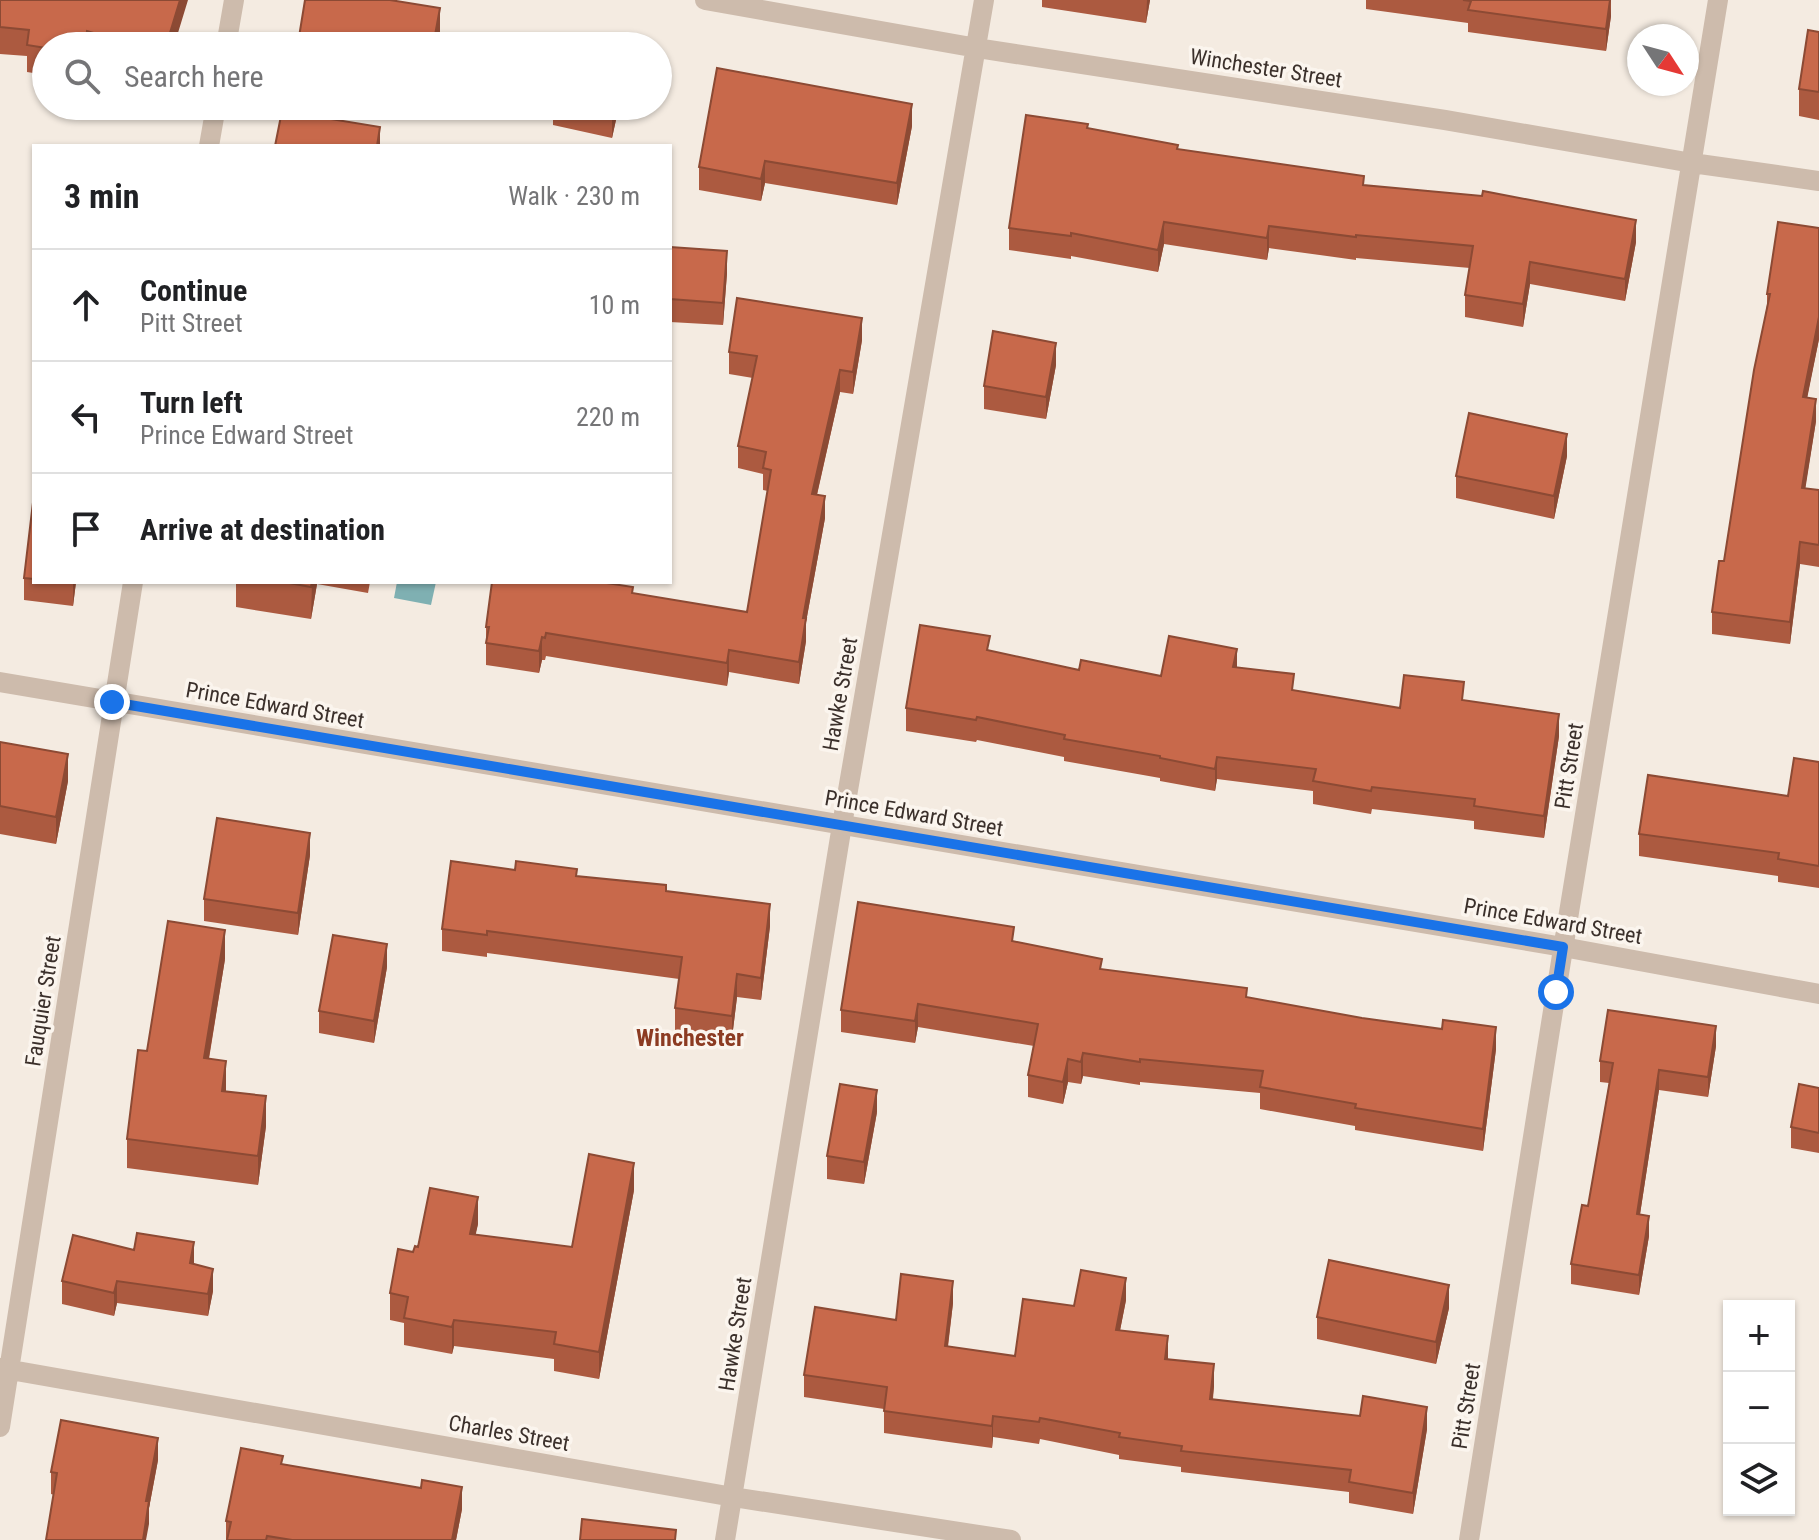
<!DOCTYPE html>
<meta charset="utf-8">
<style>
body{margin:0;font-family:"Roboto Condensed",sans-serif;background:#f2f2f2;color:#202124}
.controls{position:absolute;right:24px;bottom:24px;display:grid;overflow:hidden;border-radius:0px;box-shadow:0 2px 6px #0004}
.controls button{width:72px;height:72px;display:grid;place-items:center;padding:0;border:0;border-bottom:2px solid #e0e0e0;background:#fff;color:#202124;font:40px sans-serif}
.compass{position:absolute;left:1627px;top:24px;width:72px;height:72px;border-radius:50%;background:#fff;box-shadow:0 2px 6px #0004;rotate:126deg}
.stop{position:absolute;width:24px;height:24px;margin:-18px;border:6px solid #1a73e8;border-radius:50%;background:#fff}
.stop.end{background:#1a73e8;border-color:#fff;box-shadow:0 2px 8px #0008}
.list{margin:0;padding:0;list-style:none}
h2{display:flex;justify-content:space-between;align-items:center;height:104px;margin:0;padding:0 32px;font-size:34px}
h2 small{font-size:26px;font-weight:400;color:#757577}
.list li{display:grid;grid-template-columns:52px 1fr auto;gap:24px;align-items:center;box-sizing:border-box;height:112px;padding:0 32px;border-top:2px solid #e0e0e0}
.list b{display:block;font-size:30px;white-space:nowrap}
.list p{margin:0;font-size:26px;white-space:nowrap;color:#757577}
.list em{font-size:26px;font-style:normal;color:#757577}
.icon{flex:none;width:44px;height:44px;fill:none;stroke:currentColor;stroke-width:2;stroke-linecap:round;stroke-linejoin:round}
.map{position:relative;flex:none;width:1819px;height:1540px;overflow:hidden}
.search{position:absolute;background:#fff;box-shadow:0 2px 6px #0004;left:32px;top:32px;width:640px;height:88px;display:flex;align-items:center;gap:20px;box-sizing:border-box;padding:0 28px;border-radius:44px;color:#757577;font-size:30px}
.panel{position:absolute;background:#fff;box-shadow:0 2px 6px #0004;left:32px;top:144px;width:640px;height:440px;border-radius:0px}
.map>svg:first-child{display:block}
</style>
<div class="map">
<svg width="1819" height="1540" viewBox="0 0 1819 1540">
<rect width="100%" height="100%" fill="#f4ebe1"/>
<path fill="#7fb0b2" d="M 397,582 L 436,582 L 431,605 L 394,598 Z"/>
<g fill="none" stroke-linecap="round" stroke-linejoin="round">
<path stroke="#cdbbac" stroke-width="20" d="M 705,0 L 977,48 L 1445,120 L 1692,163 L 1819,181
M 226,46 L 234,0
M 209,146 L 216,106
M 0,1368 L 733,1497 L 1011,1540
M 0,1427 L 133,582
M 725,1540 L 842,825 L 984,0
M 1469,1540 L 1556,992 L 1718,0"/>
<path stroke="#cdbbac" stroke-width="20" d="M 0,682 L 1563,947 L 1819,994"/>
</g>
<path fill="#ac5a40" d="M 0,0 L 174,46 L 46,46 L 46,75 L 27,72 L 27,56 L 0,54 Z
M 392,0 L 440,31 L 437,46 L 299,46 L 299,37 Z
M 1042,0 L 1150,0 L 1146,23 L 1042,7 Z
M 1366,0 L 1611,0 L 1611,16 L 1606,51 L 1468,32 L 1468,23 L 1366,9 Z
M 1819,32 L 1819,120 L 1799,116 L 1799,89 Z
M 553,106 L 619,106 L 612,138 L 553,125 Z
M 912,126 L 897,205 L 765,183 L 761,201 L 699,190 L 699,167 Z
M 1088,128 L 1178,149 L 1364,185 L 1636,242 L 1625,301 L 1530,284 L 1523,327 L 1465,317 L 1465,295 L 1470,268 L 1356,258 L 1356,260 L 1269,248 L 1267,260 L 1164,244 L 1158,272 L 1071,256 L 1071,259 L 1009,250 L 1009,228 Z
M 1819,228 L 1819,339 L 1807,397 L 1816,421 L 1805,488 L 1819,490 L 1819,567 L 1800,564 L 1790,644 L 1712,634 L 1712,612 L 1724,561 L 1767,305 L 1767,294 Z
M 670,247 L 727,273 L 723,325 L 670,322 Z
M 862,340 L 853,394 L 840,392 L 817,495 L 825,518 L 806,622 L 806,641 L 799,684 L 729,672 L 727,686 L 546,656 L 545,660 L 542,660 L 539,673 L 486,665 L 486,627 L 633,593 L 747,612 L 768,491 L 763,490 L 763,474 L 738,468 L 738,446 L 753,378 L 729,374 L 729,352 Z
M 1056,365 L 1046,419 L 984,409 L 984,386 Z
M 1567,456 L 1554,519 L 1456,498 L 1456,476 Z
M 34,494 L 34,582 L 76,582 L 73,606 L 24,600 L 24,578 Z
M 236,582 L 370,582 L 368,593 L 317,584 L 311,619 L 236,607 Z
M 990,651 L 1079,670 L 1161,676 L 1237,668 L 1294,690 L 1400,708 L 1464,700 L 1559,736 L 1544,838 L 1474,829 L 1474,821 L 1372,809 L 1371,814 L 1313,804 L 1313,791 L 1217,779 L 1215,791 L 1160,781 L 1160,778 L 1064,761 L 1064,757 L 977,740 L 976,742 L 906,731 L 906,708 Z
M 0,742 L 68,781 L 56,844 L 0,834 Z
M 1819,762 L 1819,888 L 1778,882 L 1778,876 L 1639,856 L 1639,834 L 1788,796 Z
M 310,855 L 298,935 L 204,921 L 204,899 Z
M 515,870 L 577,876 L 666,891 L 770,926 L 761,1000 L 737,997 L 732,1038 L 675,1031 L 675,1008 L 679,979 L 487,953 L 487,957 L 442,951 L 442,929 Z
M 1014,942 L 1102,969 L 1247,997 L 1496,1049 L 1483,1151 L 1355,1130 L 1355,1126 L 1260,1109 L 1260,1093 L 1140,1082 L 1140,1085 L 1083,1076 L 1081,1084 L 1068,1082 L 1063,1104 L 1028,1097 L 1028,1075 L 1034,1046 L 918,1027 L 915,1043 L 841,1032 L 841,1010 Z
M 225,959 L 209,1059 L 226,1091 L 266,1126 L 258,1185 L 127,1168 L 127,1139 L 147,1051 Z
M 387,967 L 374,1043 L 319,1033 L 319,1011 Z
M 1716,1046 L 1708,1097 L 1659,1090 L 1640,1214 L 1649,1236 L 1639,1295 L 1571,1284 L 1571,1264 L 1588,1206 L 1609,1083 L 1600,1082 L 1600,1061 Z
M 1819,1088 L 1819,1153 L 1791,1148 L 1791,1127 Z
M 877,1112 L 864,1184 L 827,1179 L 827,1156 Z
M 634,1190 L 599,1379 L 554,1371 L 554,1359 L 454,1346 L 452,1354 L 404,1345 L 404,1323 L 390,1320 L 390,1293 L 413,1252 L 418,1247 L 478,1224 L 475,1235 L 572,1247 Z
M 194,1264 L 213,1291 L 208,1316 L 117,1303 L 114,1316 L 62,1304 L 62,1281 Z
M 1126,1300 L 1120,1330 L 1214,1386 L 1213,1399 L 1427,1429 L 1413,1514 L 1349,1503 L 1349,1492 L 1181,1472 L 1181,1467 L 1119,1459 L 1119,1455 L 1040,1439 L 1039,1444 L 993,1437 L 992,1448 L 884,1433 L 884,1409 L 804,1397 L 804,1375 L 896,1320 L 953,1303 L 948,1347 L 1015,1356 L 1074,1306 Z
M 1449,1308 L 1436,1364 L 1317,1339 L 1317,1317 Z
M 158,1460 L 149,1508 L 149,1524 L 51,1494 L 51,1472 Z
M 283,1465 L 462,1509 L 456,1540 L 226,1540 L 226,1521 Z"/>
<path fill="#8c4a34" d="M 180,0 L 188,0 L 174,46 L 166,46 Z
M 1147,0 L 1150,0 L 1146,23 Z
M 1610,0 L 1611,16 L 1606,51 L 1606,29 Z
M 440,8 L 440,31 L 437,46 L 433,46 Z
M 912,104 L 912,126 L 897,205 L 897,183 Z
M 614,106 L 619,106 L 612,138 L 612,116 Z
M 380,127 L 380,146 L 377,146 Z
M 765,161 L 765,183 L 761,201 L 761,179 Z
M 1636,220 L 1636,242 L 1625,301 L 1625,279 Z
M 1164,222 L 1164,244 L 1158,272 L 1158,250 Z
M 1269,226 L 1269,248 L 1267,260 L 1267,238 Z
M 727,251 L 727,273 L 723,325 L 723,303 Z
M 1530,262 L 1530,284 L 1523,327 L 1523,304 Z
M 1819,317 L 1819,339 L 1803,419 L 1803,397 Z
M 862,318 L 862,340 L 853,394 L 853,372 Z
M 1056,343 L 1056,365 L 1046,419 L 1046,397 Z
M 840,370 L 840,392 L 812,516 L 812,494 Z
M 1816,399 L 1816,421 L 1802,510 L 1802,488 Z
M 1567,434 L 1567,456 L 1554,519 L 1554,496 Z
M 825,496 L 825,518 L 806,622 L 806,641 L 799,684 L 799,662 L 803,618 Z
M 1800,542 L 1800,564 L 1790,644 L 1790,622 Z
M 73,582 L 76,582 L 73,606 Z
M 312,582 L 317,582 L 317,584 L 311,619 Z
M 542,637 L 542,660 L 539,673 L 539,651 Z
M 1237,649 L 1237,671 L 1233,667 Z
M 729,650 L 729,672 L 727,686 L 727,663 Z
M 1559,714 L 1559,736 L 1544,838 L 1544,816 Z
M 68,754 L 68,781 L 56,844 L 56,817 Z
M 1217,757 L 1217,779 L 1215,791 L 1215,769 Z
M 310,833 L 310,855 L 298,935 L 298,913 Z
M 770,904 L 770,926 L 761,1000 L 761,978 Z
M 225,930 L 225,959 L 204,1087 L 204,1058 Z
M 387,944 L 387,967 L 374,1043 L 374,1021 Z
M 737,974 L 737,997 L 732,1038 L 732,1016 Z
M 918,1004 L 918,1027 L 915,1043 L 915,1021 Z
M 1716,1026 L 1716,1046 L 1708,1097 L 1708,1077 Z
M 1496,1027 L 1496,1049 L 1483,1151 L 1483,1129 Z
M 1083,1053 L 1083,1076 L 1081,1084 L 1081,1062 Z
M 1068,1059 L 1068,1082 L 1063,1104 L 1063,1082 Z
M 226,1061 L 226,1090 L 222,1120 L 222,1091 Z
M 1659,1070 L 1659,1090 L 1637,1234 L 1637,1214 Z
M 877,1090 L 877,1112 L 864,1184 L 864,1162 Z
M 266,1096 L 266,1126 L 258,1185 L 258,1156 Z
M 634,1163 L 634,1190 L 599,1379 L 599,1352 Z
M 478,1197 L 478,1224 L 470,1261 L 470,1234 Z
M 1649,1216 L 1649,1236 L 1639,1295 L 1639,1275 Z
M 194,1242 L 194,1264 L 190,1263 Z
M 213,1269 L 213,1291 L 208,1316 L 208,1294 Z
M 1126,1278 L 1126,1300 L 1116,1351 L 1116,1330 Z
M 117,1281 L 117,1303 L 114,1316 L 114,1293 Z
M 953,1281 L 953,1303 L 945,1368 L 945,1346 Z
M 1449,1285 L 1449,1308 L 1436,1364 L 1436,1342 Z
M 454,1320 L 454,1346 L 452,1354 L 452,1327 Z
M 1168,1336 L 1168,1358 L 1165,1381 L 1165,1359 Z
M 1214,1364 L 1214,1386 L 1210,1420 L 1210,1399 Z
M 1427,1407 L 1427,1429 L 1413,1514 L 1413,1493 Z
M 993,1416 L 993,1437 L 992,1448 L 992,1426 Z
M 158,1438 L 158,1460 L 149,1508 L 149,1524 L 146,1540 L 143,1540 L 146,1501 Z
M 462,1487 L 462,1509 L 456,1540 L 452,1540 Z"/>
<path fill="#c8694b" stroke="#8c4a34" stroke-width="2" d="M 0,0 L 180,0 L 166,46 L 138,46 L 87,31 L 85,46 L 46,46 L 46,48 L 27,45 L 29,30 L 0,27 Z
M 305,0 L 390,0 L 440,8 L 433,46 L 354,46 L 299,37 Z
M 1463,0 L 1610,0 L 1606,29 L 1468,10 L 1471,1 Z
M 1808,30 L 1819,32 L 1819,92 L 1799,89 Z
M 567,40 L 593,46 L 566,46 Z
M 717,68 L 912,104 L 897,183 L 765,161 L 761,179 L 699,167 Z
M 567,106 L 614,106 L 612,116 Z
M 282,111 L 380,127 L 377,146 L 275,146 Z
M 1026,115 L 1088,124 L 1087,128 L 1178,145 L 1177,149 L 1364,176 L 1363,185 L 1482,196 L 1483,191 L 1636,220 L 1625,279 L 1530,262 L 1523,304 L 1465,295 L 1473,246 L 1356,235 L 1356,237 L 1269,226 L 1267,238 L 1164,222 L 1158,250 L 1071,233 L 1071,236 L 1009,228 Z
M 1778,222 L 1819,228 L 1819,317 L 1803,397 L 1816,399 L 1802,488 L 1819,490 L 1819,545 L 1800,542 L 1790,622 L 1712,612 L 1719,561 L 1724,561 L 1754,370 L 1770,294 L 1767,294 Z
M 670,247 L 727,251 L 723,303 L 670,299 Z
M 737,298 L 862,318 L 853,372 L 840,370 L 812,494 L 825,496 L 803,618 L 806,618 L 799,662 L 729,650 L 727,663 L 546,633 L 545,638 L 542,637 L 539,651 L 486,643 L 489,627 L 486,627 L 492,582 L 600,582 L 633,587 L 632,593 L 747,612 L 771,470 L 763,468 L 766,452 L 738,446 L 757,356 L 729,352 Z
M 993,331 L 1056,343 L 1046,397 L 984,386 Z
M 1469,413 L 1567,434 L 1554,496 L 1456,476 Z
M 34,494 L 34,579 L 24,578 Z
M 284,582 L 312,582 L 311,587 Z
M 920,625 L 990,636 L 987,650 L 1079,670 L 1081,660 L 1161,676 L 1169,636 L 1237,649 L 1233,667 L 1294,674 L 1292,690 L 1400,708 L 1404,675 L 1464,682 L 1462,700 L 1559,714 L 1544,816 L 1474,806 L 1475,799 L 1372,787 L 1371,791 L 1313,781 L 1316,769 L 1217,757 L 1215,769 L 1160,758 L 1160,756 L 1064,739 L 1065,735 L 977,717 L 976,720 L 906,708 Z
M 0,742 L 68,754 L 56,817 L 0,806 Z
M 1794,758 L 1819,762 L 1819,866 L 1778,859 L 1779,853 L 1639,834 L 1648,775 L 1788,796 Z
M 217,818 L 310,833 L 298,913 L 204,899 Z
M 451,861 L 515,870 L 516,861 L 577,869 L 576,876 L 666,885 L 666,891 L 770,904 L 761,978 L 737,974 L 732,1016 L 675,1008 L 682,957 L 487,931 L 487,935 L 442,929 Z
M 858,902 L 1014,927 L 1012,941 L 1102,959 L 1100,969 L 1247,988 L 1246,997 L 1362,1018 L 1442,1029 L 1443,1020 L 1496,1027 L 1483,1129 L 1355,1108 L 1356,1104 L 1260,1087 L 1263,1071 L 1140,1059 L 1140,1062 L 1083,1053 L 1081,1062 L 1068,1059 L 1063,1082 L 1028,1075 L 1038,1024 L 918,1004 L 915,1021 L 841,1010 Z
M 168,921 L 225,930 L 204,1058 L 226,1061 L 222,1091 L 266,1096 L 258,1156 L 127,1139 L 138,1050 L 147,1051 Z
M 333,935 L 387,944 L 374,1021 L 319,1011 Z
M 1608,1010 L 1716,1026 L 1708,1077 L 1659,1070 L 1637,1214 L 1649,1216 L 1639,1275 L 1571,1264 L 1582,1205 L 1588,1206 L 1613,1063 L 1600,1061 Z
M 840,1084 L 877,1090 L 864,1162 L 827,1156 Z
M 1799,1084 L 1819,1088 L 1819,1133 L 1791,1127 Z
M 589,1154 L 634,1163 L 599,1352 L 554,1344 L 556,1332 L 454,1320 L 452,1327 L 404,1318 L 408,1297 L 390,1293 L 398,1249 L 413,1252 L 415,1246 L 418,1247 L 430,1188 L 478,1197 L 470,1234 L 572,1247 Z
M 137,1233 L 194,1242 L 190,1263 L 213,1269 L 208,1294 L 117,1281 L 114,1293 L 62,1281 L 73,1235 L 134,1250 Z
M 1329,1260 L 1449,1285 L 1436,1342 L 1317,1317 Z
M 1081,1270 L 1126,1278 L 1116,1330 L 1168,1336 L 1165,1359 L 1214,1364 L 1210,1399 L 1360,1416 L 1363,1396 L 1427,1407 L 1413,1493 L 1349,1482 L 1351,1470 L 1181,1451 L 1182,1446 L 1119,1437 L 1120,1433 L 1040,1418 L 1039,1422 L 993,1416 L 992,1426 L 884,1411 L 887,1387 L 804,1375 L 815,1307 L 896,1320 L 901,1274 L 953,1281 L 945,1346 L 1015,1356 L 1023,1299 L 1074,1306 Z
M 61,1420 L 158,1438 L 146,1501 L 149,1501 L 143,1540 L 46,1540 L 57,1473 L 51,1472 Z
M 241,1448 L 283,1456 L 281,1464 L 421,1488 L 422,1480 L 462,1487 L 452,1540 L 292,1540 L 267,1536 L 266,1540 L 227,1540 L 231,1522 L 226,1521 Z
M 582,1519 L 676,1530 L 675,1540 L 580,1540 Z"/>
<g fill="none" stroke-linecap="round" stroke-linejoin="round">
<path stroke="#1a73e8" stroke-width="10" d="M 112,702 L 1563,947 L 1556,992"/>
</g>
<g text-anchor="middle" dominant-baseline="central" stroke-width="7" stroke-linejoin="round" paint-order="stroke">
<g font-size="22" fill="#3b302b" stroke="#fbf5ee">
<text transform="translate(1266 68) rotate(9)">Winchester Street</text>
<text transform="translate(840 694) rotate(-80)">Hawke Street</text>
<text transform="translate(275 705) rotate(10)">Prince Edward Street</text>
<text transform="translate(1569 766) rotate(-81)">Pitt Street</text>
<text transform="translate(914 813) rotate(10)">Prince Edward Street</text>
<text transform="translate(1553 921) rotate(10)">Prince Edward Street</text>
<text transform="translate(43 1001) rotate(-81)">Fauquier Street</text>
<text transform="translate(735 1334) rotate(-81)">Hawke Street</text>
<text transform="translate(1466 1406) rotate(-81)">Pitt Street</text>
<text transform="translate(509 1433) rotate(10)">Charles Street</text>
</g>
<g font-size="24" font-weight="bold" fill="#8c3b22" stroke="#fbf5ee">
<text x="690" y="1038">Winchester</text>
</g>
</g>
</svg>
<div class="controls">
<button>+</button>
<button>−</button>
<button><svg class="icon" aria-label="layers" viewBox="0 0 24 24"><path d="M12 4l9 5-9 5-9-5zM3 14l9 5 9-5"/></svg></button>
</div>
<svg class="compass" viewBox="-18 -18 36 36"><path d="M0-13l5 13h-10z" fill="#e53935"/><path d="M0 13l5-13h-10z" fill="#757577"/></svg>
<div class="stop" style="left:1556px;top:992px"></div>
<div class="stop end" style="left:112px;top:702px"></div>
<div class="search"><svg class="icon" aria-label="search" viewBox="0 0 24 24"><circle cx="10" cy="10" r="6"/><path d="M15 15l6 6"/></svg>Search here</div>
<section class="panel">
<h2>3 min<small>Walk · 230 m</small></h2>
<ul class="list">
<li><svg class="icon" aria-label="ahead" viewBox="0 0 24 24"><path d="M12 20V5M6 11l6-6 6 6"/></svg><div><b>Continue</b><p>Pitt Street</p></div><em>10 m</em></li>
<li><svg class="icon" aria-label="left" viewBox="0 0 24 24"><path d="M17 20v-9H6M10 6l-5 5 5 5"/></svg><div><b>Turn left</b><p>Prince Edward Street</p></div><em>220 m</em></li>
<li><svg class="icon" aria-label="arrive" viewBox="0 0 24 24"><path d="M6 21V4h12l-3 4 3 4H6"/></svg><div><b>Arrive at destination</b></div></li>
</ul>
</section>
</div>
